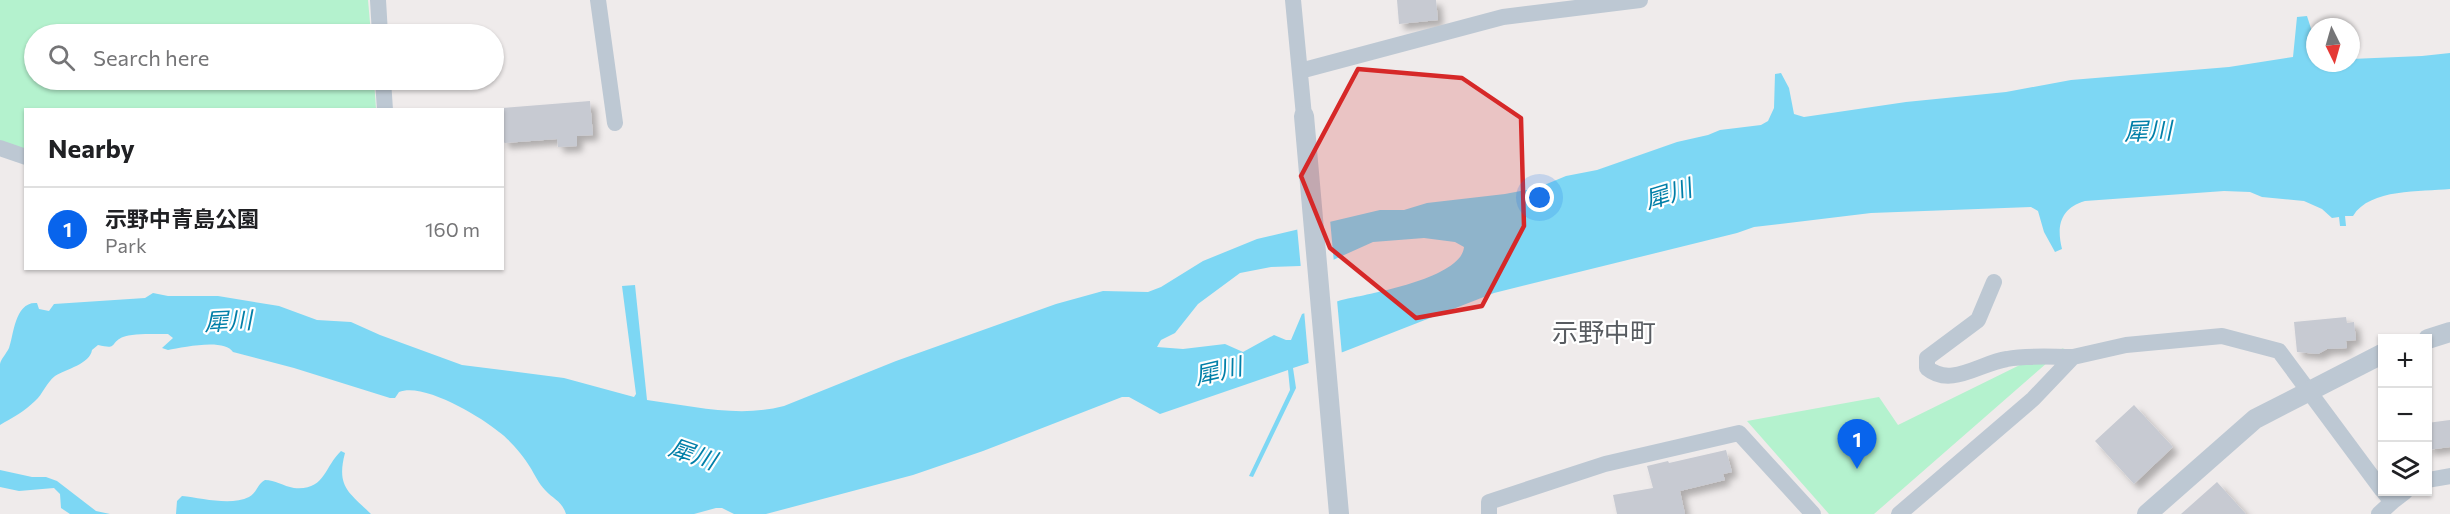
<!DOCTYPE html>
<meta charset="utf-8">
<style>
body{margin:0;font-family:Commissioner,"Noto Sans JP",sans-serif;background:#f6f6f6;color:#202124}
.controls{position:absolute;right:18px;bottom:18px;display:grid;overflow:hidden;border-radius:0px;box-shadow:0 2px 4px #0004}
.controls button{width:54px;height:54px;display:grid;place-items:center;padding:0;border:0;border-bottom:2px solid #e0e0e0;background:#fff;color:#202124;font:30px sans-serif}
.compass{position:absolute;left:2306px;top:18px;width:54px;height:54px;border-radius:50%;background:#fff;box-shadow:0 2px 4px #0004;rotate:175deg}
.you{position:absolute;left:1540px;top:198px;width:21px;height:21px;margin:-15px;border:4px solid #fff;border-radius:50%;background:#1a73e8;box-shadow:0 0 0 9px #1a73e833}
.badge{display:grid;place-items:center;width:39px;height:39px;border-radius:50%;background:#0864ec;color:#fff;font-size:20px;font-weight:700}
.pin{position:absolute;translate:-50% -50px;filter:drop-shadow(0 2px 3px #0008)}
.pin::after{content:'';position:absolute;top:32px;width:21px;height:18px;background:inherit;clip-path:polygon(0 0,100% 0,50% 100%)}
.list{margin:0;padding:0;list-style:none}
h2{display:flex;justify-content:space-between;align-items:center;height:78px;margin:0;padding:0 24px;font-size:26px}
h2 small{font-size:20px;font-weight:400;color:#757577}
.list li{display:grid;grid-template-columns:39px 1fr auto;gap:18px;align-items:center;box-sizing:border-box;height:84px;padding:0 24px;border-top:2px solid #e0e0e0}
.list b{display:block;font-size:22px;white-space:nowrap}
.list p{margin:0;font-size:20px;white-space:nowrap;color:#757577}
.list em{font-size:20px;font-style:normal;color:#757577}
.icon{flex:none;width:33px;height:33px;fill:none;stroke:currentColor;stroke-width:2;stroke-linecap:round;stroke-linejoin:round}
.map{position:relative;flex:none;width:2450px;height:514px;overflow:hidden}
.search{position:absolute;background:#fff;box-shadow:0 2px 4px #0004;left:24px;top:24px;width:480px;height:66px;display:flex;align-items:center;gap:15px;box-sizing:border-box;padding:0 21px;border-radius:33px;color:#757577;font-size:22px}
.panel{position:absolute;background:#fff;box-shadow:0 2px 4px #0004;left:24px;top:108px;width:480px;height:162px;border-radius:0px}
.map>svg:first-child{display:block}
</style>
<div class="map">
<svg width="2450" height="514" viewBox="0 0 2450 514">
<defs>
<filter id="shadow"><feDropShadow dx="5.5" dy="5.5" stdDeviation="3" flood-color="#0004"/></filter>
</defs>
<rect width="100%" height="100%" fill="#efebeb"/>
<path fill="#b4f2ce" d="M 0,0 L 368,0 L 371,34 L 34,34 L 34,80 L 374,80 L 376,109 L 26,110 L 25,151 L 0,142 Z
M 2064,348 L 1874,514 L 1829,514 L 1747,421 L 1879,397 L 1898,425 L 2030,360 Z"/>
<path fill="#7dd7f4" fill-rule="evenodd" d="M 2307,16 L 2315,41 L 2315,63 L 2351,63 L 2351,59 L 2422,56 L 2450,53 L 2450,189 C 2421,192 2370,188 2353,216 L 2345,216 L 2346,226 L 2340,226 L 2339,217 L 2332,218 L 2322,209 L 2304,201 L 2262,197 L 2250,192 L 2224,191 L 2085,201 C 2061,208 2056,225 2062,249 L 2055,252 L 2044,232 L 2038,211 L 2031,207 L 1871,213 L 1754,227 L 1737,233 L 1494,293 L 1343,352 L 1293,368 L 1296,388 L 1253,477 L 1249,476 L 1290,390 L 1288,370 L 1160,414 L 1129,397 L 1122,397 L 983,451 L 913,475 L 766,514 L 734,514 L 722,508 L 716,508 L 694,514 L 566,514 C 562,501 553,499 545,490 C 539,484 535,475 530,467 C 523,455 510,440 499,432 C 480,416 423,382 399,392 L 395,398 L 390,398 L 294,368 L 233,352 C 225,338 183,347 168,350 L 162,348 L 173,338 L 168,334 C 159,334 131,333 123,337 C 109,343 119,350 98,345 L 92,350 C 90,364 66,369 55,376 C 46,383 43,394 35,401 C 25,411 12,418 0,425 C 0,407 0,381 0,364 C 1,359 6,354 9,348 C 14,334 15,301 37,303 L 39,309 L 49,311 L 54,304 L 145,298 L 153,293 L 168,296 L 218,296 L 279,306 L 317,320 L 351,322 L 380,335 L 462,365 L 564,378 L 634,397 L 636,394 L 622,286 L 635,285 L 647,400 C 692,406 739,418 784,406 L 896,361 L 1056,304 L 1103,291 L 1148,292 L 1161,287 L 1203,261 L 1257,239 L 1380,210 L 1404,210 L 1427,203 L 1505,194 L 1537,188 L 1566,176 L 1597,170 L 1677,142 L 1708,135 L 1720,130 L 1761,125 L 1768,121 L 1774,108 L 1775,74 L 1781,73 L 1789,88 L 1794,114 L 1804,117 L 1906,102 L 2006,92 L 2071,80 L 2229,67 L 2293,57 L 2297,17 ZM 1424,238 L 1455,242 L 1464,247 C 1462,278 1369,294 1346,299 C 1332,302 1317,310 1302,314 L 1291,340 L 1286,340 L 1274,335 L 1243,352 L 1225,344 L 1183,349 L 1157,347 L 1161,340 L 1175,333 L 1198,304 L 1240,273 L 1271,267 L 1300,266 L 1333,260 L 1373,242 Z
M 341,451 L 345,453 C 336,487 349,492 371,514 L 176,514 L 177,501 L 182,496 C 201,498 231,506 249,497 C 257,493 257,484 265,480 C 275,480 283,486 294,488 C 325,491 324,467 341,451 Z
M 0,470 L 32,477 L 46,477 L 57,481 L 96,511 L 110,514 L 70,514 L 61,508 L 60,494 L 54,488 L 19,491 L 0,487 Z"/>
<path fill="#efebeb" d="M 1330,219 L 1334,263 L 1301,269 L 1297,227 Z
M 1337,300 L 1342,355 L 1309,367 L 1304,310 Z"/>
<path fill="#c7cad2" filter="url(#shadow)" d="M 1397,0 L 1436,0 L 1438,20 L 1399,24 Z
M 590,101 L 593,135 L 577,136 L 577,146 L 558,147 L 557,139 L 505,143 L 502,141 L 502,108 Z
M 2346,317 L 2347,323 L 2354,322 L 2356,340 L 2346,341 L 2347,348 L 2327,349 L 2318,354 L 2297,352 L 2294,322 Z
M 2134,405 L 2173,447 L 2134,484 L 2095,441 Z
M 2450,420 L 2450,447 L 2427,450 L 2427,423 Z
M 1726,450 L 1732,472 L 1723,474 L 1725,480 L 1680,491 L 1685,514 L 1617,514 L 1613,495 L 1653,488 L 1647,466 L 1668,461 L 1669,463 Z
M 2217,482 L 2246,514 L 2181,514 Z"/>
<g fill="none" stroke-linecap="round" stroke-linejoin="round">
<path stroke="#bdc8d3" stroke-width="16" d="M 378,0 L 380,34
M 598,0 L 615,123
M 1293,0 L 1304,116
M 1300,71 L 1503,17 L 1640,0
M 383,80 L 385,110
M 0,148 L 26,157
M 1994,282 L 1978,320 L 1927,358 L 1927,368 C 1951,388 1980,363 2007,359 C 2028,355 2052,357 2073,357
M 2428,480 L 2450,476
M 2392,502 L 2405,492
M 1489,514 L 1489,502 L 1605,464 L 1739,433 L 1813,514
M 1899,514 L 2033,399 L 2073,357 L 2126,345 L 2222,336 L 2279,351 L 2382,490
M 2379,514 L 2392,502 L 2384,492"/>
<path stroke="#bdc8d3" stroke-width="20" d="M 1304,116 L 1339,514
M 2428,339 L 2450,332
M 2147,514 L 2255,419 L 2382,354"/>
</g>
<path fill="#d62828" fill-opacity="0.2" stroke="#d62828" stroke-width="4.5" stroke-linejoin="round" d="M 1358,69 L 1462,78 L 1521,118 L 1524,226 L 1482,306 L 1416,318 L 1330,248 L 1301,176 Z"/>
<g text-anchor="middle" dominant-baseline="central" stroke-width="4.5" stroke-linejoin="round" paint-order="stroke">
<g font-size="24" font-style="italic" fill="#017fa8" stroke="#fff">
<text transform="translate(2148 130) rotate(-2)">犀川</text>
<text transform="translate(1668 193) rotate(-17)">犀川</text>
<text transform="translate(228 320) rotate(-3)">犀川</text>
<text transform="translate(1218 370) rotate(-13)">犀川</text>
<text transform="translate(693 453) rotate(19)">犀川</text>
</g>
<g font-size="26" fill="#585c61" stroke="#fff">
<text x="1604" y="331">示野中町</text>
</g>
</g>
</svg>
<div class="controls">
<button>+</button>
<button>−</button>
<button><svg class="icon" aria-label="layers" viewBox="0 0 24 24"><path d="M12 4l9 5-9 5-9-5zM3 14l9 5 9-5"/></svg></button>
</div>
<svg class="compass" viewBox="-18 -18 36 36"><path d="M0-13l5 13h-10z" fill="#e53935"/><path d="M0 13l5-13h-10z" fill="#757577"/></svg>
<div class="you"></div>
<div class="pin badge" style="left:1857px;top:469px">1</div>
<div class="search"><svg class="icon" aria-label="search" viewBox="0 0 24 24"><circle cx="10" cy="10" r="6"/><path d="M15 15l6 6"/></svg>Search here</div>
<section class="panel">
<h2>Nearby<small></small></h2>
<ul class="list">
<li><span class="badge">1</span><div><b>示野中青島公園</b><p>Park</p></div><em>160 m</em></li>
</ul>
</section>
</div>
